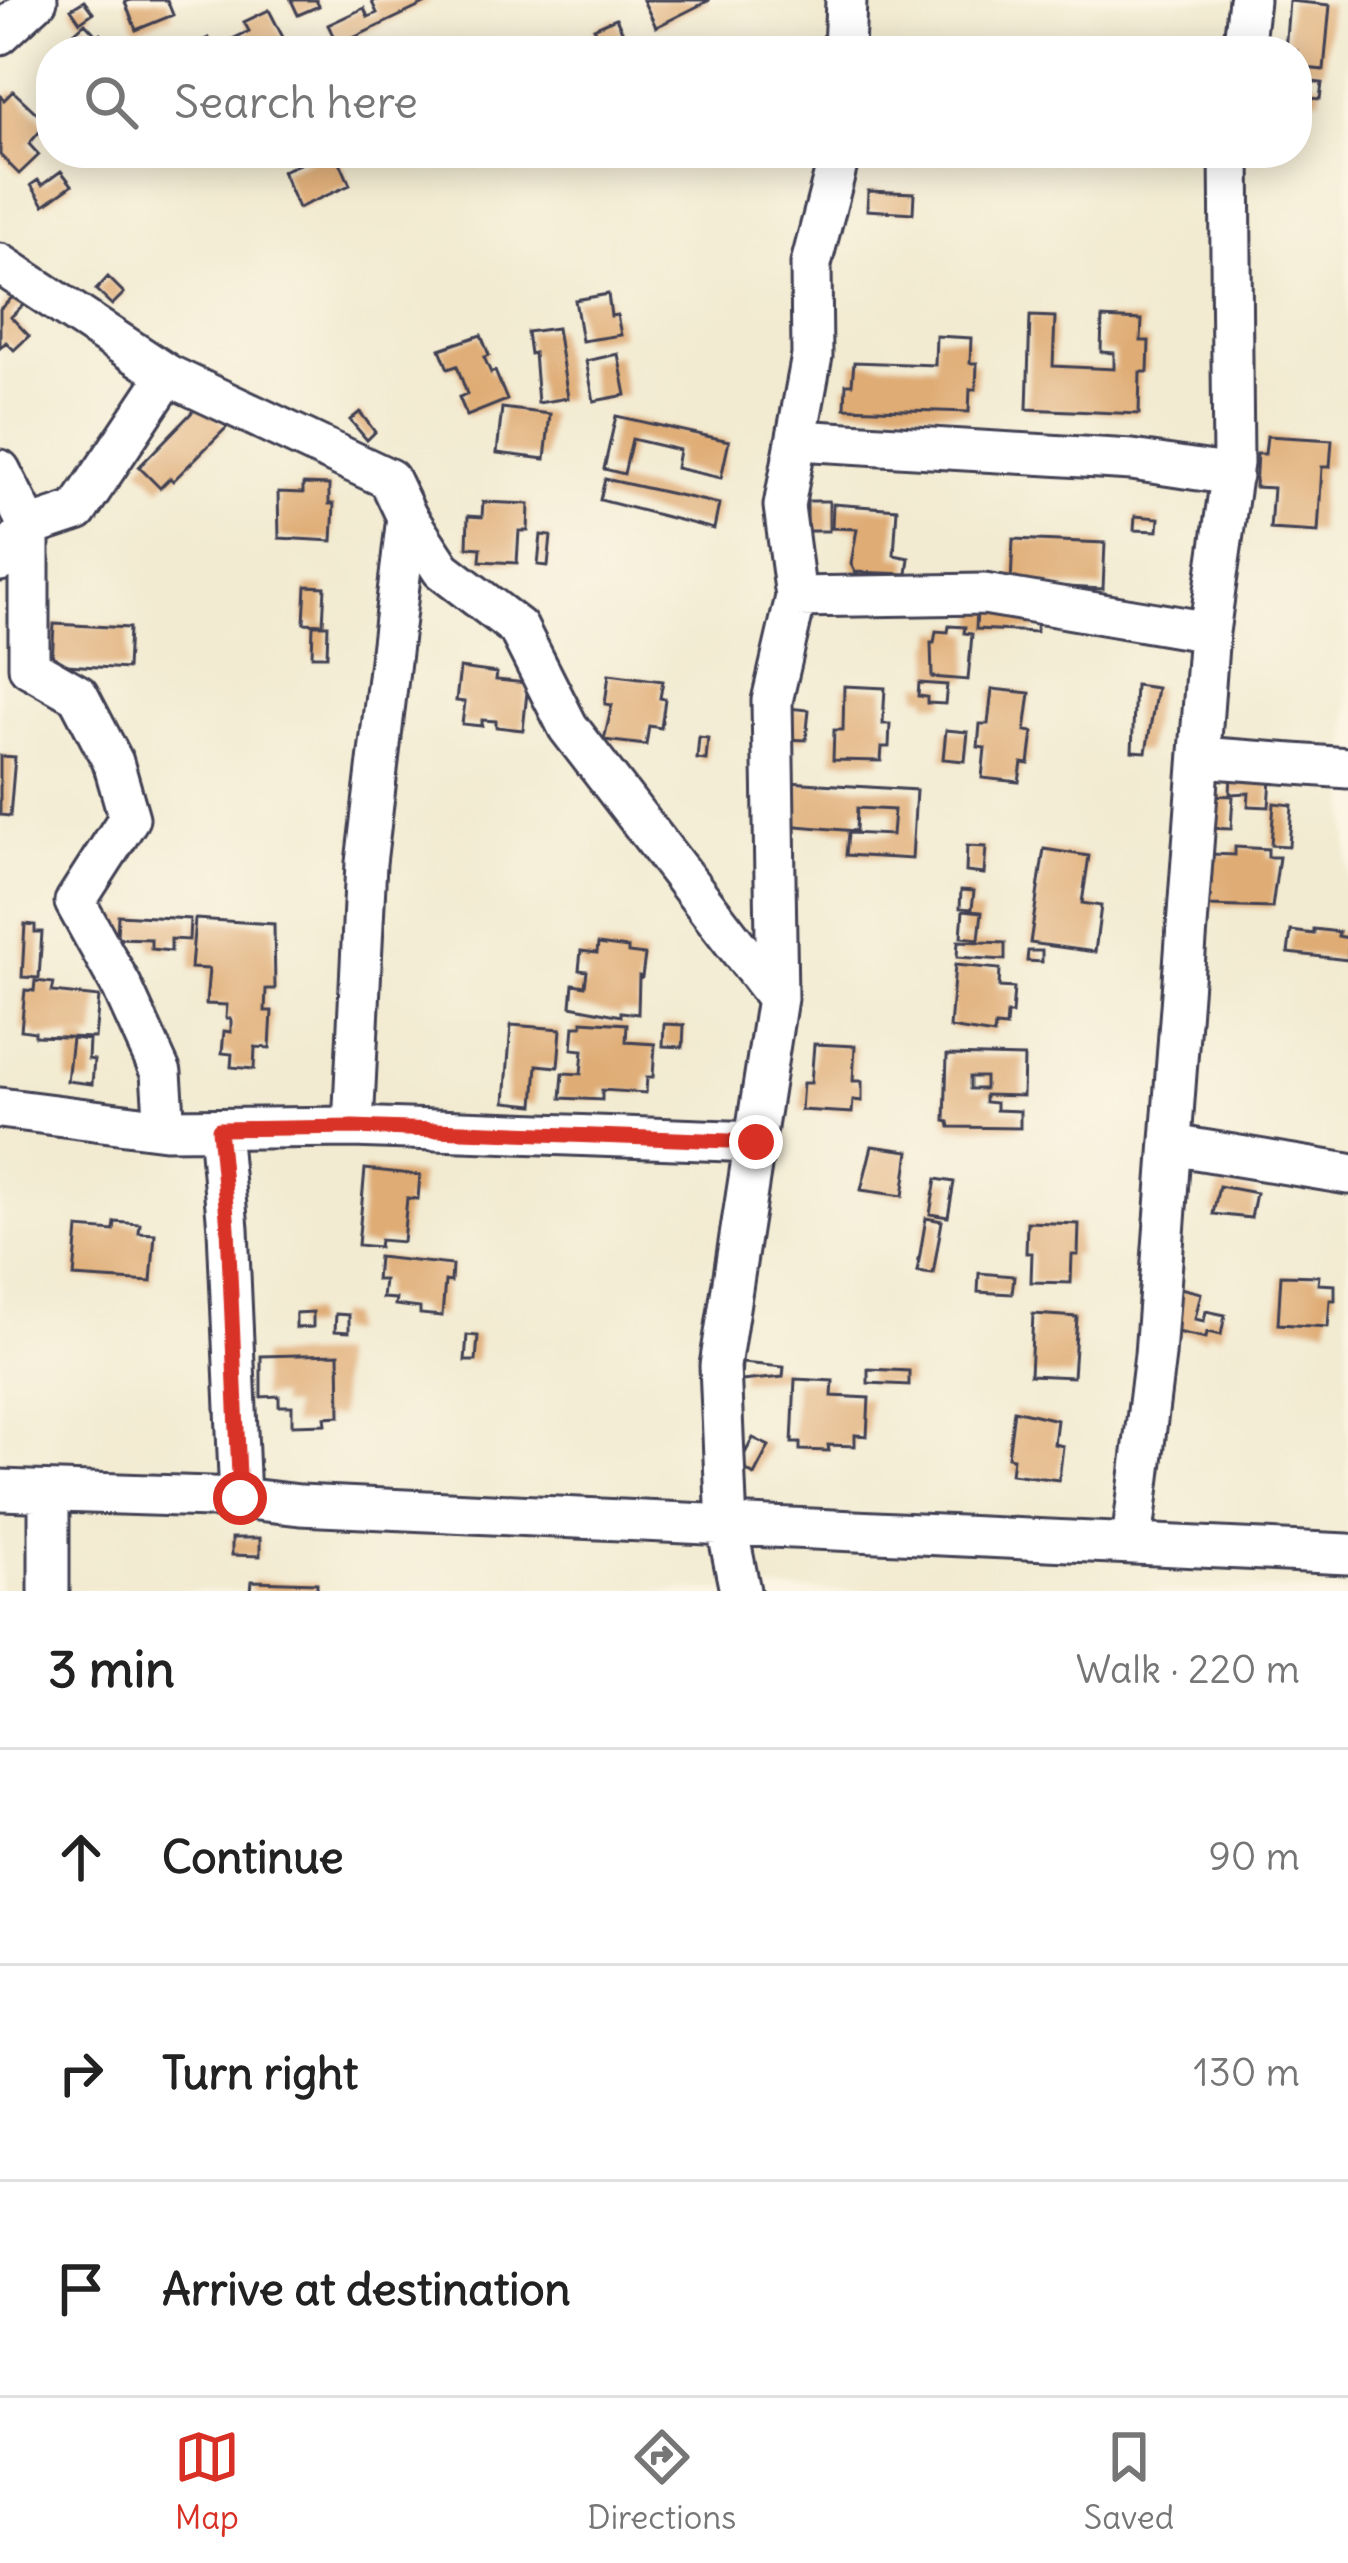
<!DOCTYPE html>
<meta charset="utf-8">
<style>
body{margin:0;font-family:Delius,sans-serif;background:#f6f6f6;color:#222}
.stop{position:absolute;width:36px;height:36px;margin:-27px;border:9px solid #d93025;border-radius:50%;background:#fff}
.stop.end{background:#d93025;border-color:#fff;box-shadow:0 3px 12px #0008}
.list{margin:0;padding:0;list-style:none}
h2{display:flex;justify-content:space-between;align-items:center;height:156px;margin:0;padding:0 48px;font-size:51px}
h2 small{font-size:39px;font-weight:400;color:#767676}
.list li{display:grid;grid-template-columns:78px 1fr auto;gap:36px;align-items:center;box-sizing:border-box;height:216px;padding:0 48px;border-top:3px solid #e0e0e0}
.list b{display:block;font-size:45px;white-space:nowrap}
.list em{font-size:39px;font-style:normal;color:#767676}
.icon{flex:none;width:66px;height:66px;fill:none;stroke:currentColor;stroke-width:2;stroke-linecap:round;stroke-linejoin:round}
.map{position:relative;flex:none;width:1348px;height:1591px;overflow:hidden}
.search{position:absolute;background:#fff;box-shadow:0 6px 30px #0003;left:36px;right:36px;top:36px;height:132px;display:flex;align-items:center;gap:30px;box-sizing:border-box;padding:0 42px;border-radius:48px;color:#767676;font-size:45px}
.sheet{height:804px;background:#fff}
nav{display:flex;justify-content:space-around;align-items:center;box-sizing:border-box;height:168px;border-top:3px solid #e0e0e0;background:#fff;font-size:33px;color:#767676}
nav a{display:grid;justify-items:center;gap:6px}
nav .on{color:#d93025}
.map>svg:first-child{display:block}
</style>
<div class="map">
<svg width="1348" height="1591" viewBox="0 0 1348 1591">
<rect width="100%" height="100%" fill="#fcf5e5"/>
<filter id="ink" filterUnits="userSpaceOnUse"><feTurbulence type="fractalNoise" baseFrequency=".00833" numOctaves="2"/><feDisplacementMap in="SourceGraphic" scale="24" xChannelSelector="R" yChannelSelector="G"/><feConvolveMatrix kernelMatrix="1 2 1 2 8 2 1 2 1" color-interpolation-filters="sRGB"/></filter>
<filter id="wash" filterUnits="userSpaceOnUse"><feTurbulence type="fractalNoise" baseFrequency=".004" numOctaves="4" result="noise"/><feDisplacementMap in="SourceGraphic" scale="48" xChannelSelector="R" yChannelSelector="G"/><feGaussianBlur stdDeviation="2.7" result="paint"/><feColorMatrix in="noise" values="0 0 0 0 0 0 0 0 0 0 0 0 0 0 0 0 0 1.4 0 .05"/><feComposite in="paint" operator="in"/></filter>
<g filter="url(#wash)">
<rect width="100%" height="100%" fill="#f2ebd1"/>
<g id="blocks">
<path fill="#dfac74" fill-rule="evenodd" d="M 131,0 L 167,0 L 173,15 L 136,30 L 125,2 Z
M 291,0 L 316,0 L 319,6 L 298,15 Z
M 371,0 L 433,0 L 338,45 L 328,25 L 364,8 L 368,17 L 377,13 Z
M 643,0 L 710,0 L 656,27 Z
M 84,1 L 93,13 L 80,22 L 71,9 Z
M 1289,1 L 1330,5 L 1324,70 L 1304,68 L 1303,81 L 1322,83 L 1320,99 L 1297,97 L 1297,51 L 1285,51 Z
M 269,10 L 290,51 L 228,51 L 224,43 L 249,31 L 244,22 Z
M 616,18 L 632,51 L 561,51 L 597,34 L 594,28 Z
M 85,23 L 98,37 L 101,34 L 117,51 L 54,51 Z
M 208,38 L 213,49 L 198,51 L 194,45 Z
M 13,91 L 47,123 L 29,144 L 39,155 L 19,174 L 0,155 L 0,95 L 4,100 Z
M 326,153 L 336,153 L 350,185 L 298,208 L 282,171 Z
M 61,171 L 72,185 L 44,205 L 31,185 L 38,180 L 42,185 Z
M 868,191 L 914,193 L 913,213 L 867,210 Z
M 108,277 L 124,293 L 112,305 L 96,290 Z
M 608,294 L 611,316 L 617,315 L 621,335 L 582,341 L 575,300 Z
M 15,295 L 24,304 L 11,317 L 29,336 L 14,350 L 6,342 L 0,348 L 0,309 Z
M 1030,316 L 1055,317 L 1053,366 L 1114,369 L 1114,353 L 1101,352 L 1102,318 L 1142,320 L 1141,341 L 1149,341 L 1148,372 L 1140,372 L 1139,414 L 1027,409 Z
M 557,328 L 568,398 L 538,403 L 534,353 L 530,354 L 527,332 Z
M 481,335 L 489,355 L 484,357 L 491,373 L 495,371 L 507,400 L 467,416 L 459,397 L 467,394 L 457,366 L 448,369 L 440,349 Z
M 936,336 L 971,338 L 970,363 L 977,363 L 976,389 L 970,389 L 969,412 L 845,408 L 846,384 L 852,384 L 854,362 L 935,365 Z
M 618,354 L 626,395 L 594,401 L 586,361 Z
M 202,402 L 227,427 L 173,481 L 170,478 L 160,488 L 139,467 Z
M 502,408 L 550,414 L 545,459 L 497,453 Z
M 360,412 L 375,432 L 367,440 L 350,420 Z
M 616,416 L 729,441 L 721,478 L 676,468 L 679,450 L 632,439 L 624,474 L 604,469 Z
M 1267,436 L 1332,440 L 1330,467 L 1322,467 L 1318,532 L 1270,529 L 1273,488 L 1255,487 L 1257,454 L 1265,454 Z
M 605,479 L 719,504 L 714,529 L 600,500 Z
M 303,484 L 329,485 L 329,504 L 334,504 L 332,541 L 279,538 L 278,492 L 303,493 Z
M 807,501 L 829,501 L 829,531 L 807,531 Z
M 483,502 L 529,504 L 528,531 L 519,531 L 517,563 L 480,561 L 481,548 L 467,547 L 468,516 L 482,517 Z
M 833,504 L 897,509 L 894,555 L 909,558 L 907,574 L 855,572 L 851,564 L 857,529 L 832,528 Z
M 1135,516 L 1159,518 L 1158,531 L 1134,530 Z
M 541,535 L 551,536 L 548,566 L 538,565 Z
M 1013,539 L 1105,543 L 1103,589 L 1011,584 Z
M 306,586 L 325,587 L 323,624 L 304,623 Z
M 977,609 L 1037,612 L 1036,632 L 976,629 Z
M 54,624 L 129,628 L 127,669 L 52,664 Z
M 313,625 L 328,625 L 327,656 L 312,656 Z
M 949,626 L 965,627 L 964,633 L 972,634 L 968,680 L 932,677 L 931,643 L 934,643 L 936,631 L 948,632 Z
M 460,668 L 497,673 L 496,680 L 528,683 L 523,730 L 496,727 L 496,721 L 482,720 L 482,726 L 462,724 L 465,702 L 456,701 Z
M 609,674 L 663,681 L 660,698 L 665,699 L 661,728 L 649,726 L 646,745 L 604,740 L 612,705 L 605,704 Z
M 919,683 L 947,685 L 945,704 L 927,703 L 927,697 L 918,696 Z
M 1135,685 L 1157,688 L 1146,752 L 1132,751 Z
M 844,686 L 885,688 L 883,724 L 890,724 L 889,747 L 882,747 L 881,761 L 833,760 L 834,730 L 843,730 Z
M 992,689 L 1030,693 L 1025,731 L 1033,732 L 1029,764 L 1022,763 L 1019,782 L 982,778 L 985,748 L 978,747 L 980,724 L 988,724 Z
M 787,708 L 809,710 L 806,740 L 784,739 Z
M 946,730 L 968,732 L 965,761 L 943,759 Z
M 699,737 L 708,738 L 706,760 L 697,759 Z
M 0,756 L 15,757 L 10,816 L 0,815 Z
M 1231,776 L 1271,779 L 1269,807 L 1248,806 L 1249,793 L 1230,794 Z
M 788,782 L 916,790 L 912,859 L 846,855 L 848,833 L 892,835 L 894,810 L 857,808 L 856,831 L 785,825 Z
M 1209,795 L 1233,796 L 1231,829 L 1207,828 Z
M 1274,803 L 1292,805 L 1289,846 L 1271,845 Z
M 967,846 L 986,847 L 984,874 L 966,872 Z
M 1235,847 L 1268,849 L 1268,857 L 1279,857 L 1272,908 L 1208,906 L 1210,854 L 1235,855 Z
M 1044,849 L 1089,856 L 1082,903 L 1101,906 L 1095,952 L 1030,943 Z
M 961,890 L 974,891 L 972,909 L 960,908 Z
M 963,910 L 982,912 L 979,939 L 961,937 Z
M 118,915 L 190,919 L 189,940 L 171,939 L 171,951 L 151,949 L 151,939 L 117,938 Z
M 195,919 L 274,924 L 275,989 L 266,989 L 265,1011 L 272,1011 L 270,1048 L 255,1047 L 254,1069 L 231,1067 L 232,1054 L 222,1053 L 224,1031 L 231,1032 L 231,1019 L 226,1018 L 227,1005 L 206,1004 L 209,969 L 191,968 Z
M 25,924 L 35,925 L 35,932 L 42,932 L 39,978 L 22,977 Z
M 1314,929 L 1339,932 L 1338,936 L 1348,938 L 1348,960 L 1288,953 L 1291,931 L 1314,934 Z
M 958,941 L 1005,943 L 1005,960 L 957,957 Z
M 598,944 L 628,948 L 628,953 L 645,955 L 642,977 L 639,976 L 638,1014 L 621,1012 L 621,1016 L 571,1006 L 573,984 L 585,986 L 587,971 L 579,970 L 581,951 L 597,953 Z
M 1028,951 L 1042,951 L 1042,962 L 1027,961 Z
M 955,965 L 1000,969 L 999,987 L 1014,988 L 1012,1014 L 1007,1014 L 1006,1027 L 995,1026 L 994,1035 L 950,1028 Z
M 35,981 L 54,983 L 52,992 L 99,997 L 95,1038 L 35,1036 L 35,1032 L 21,1030 L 25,990 L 34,991 Z
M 582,1021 L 627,1024 L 626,1042 L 655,1044 L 653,1077 L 647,1077 L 646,1093 L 602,1090 L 602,1100 L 561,1098 L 563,1073 L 581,1074 L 583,1050 L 572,1049 L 574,1026 L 582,1026 Z
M 664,1024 L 684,1025 L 683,1047 L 663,1046 Z
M 511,1025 L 561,1029 L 558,1067 L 537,1065 L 534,1105 L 505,1102 Z
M 72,1038 L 89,1040 L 88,1059 L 94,1060 L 92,1084 L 67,1081 Z
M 814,1044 L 855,1046 L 853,1081 L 862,1081 L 862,1101 L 853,1100 L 852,1113 L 801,1110 L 803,1083 L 811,1083 Z
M 947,1055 L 1024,1057 L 1023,1096 L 985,1095 L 985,1102 L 996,1103 L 996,1110 L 1020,1111 L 1020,1128 L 950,1127 L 949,1122 L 945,1121 ZM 970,1077 L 985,1077 L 985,1089 L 970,1089 Z
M 872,1146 L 909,1151 L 903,1196 L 861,1190 Z
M 365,1169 L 420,1175 L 418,1199 L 407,1198 L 403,1242 L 380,1240 L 379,1247 L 358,1245 Z
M 936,1179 L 954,1182 L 948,1217 L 930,1214 Z
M 1219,1186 L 1256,1193 L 1251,1218 L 1213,1214 Z
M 926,1218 L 942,1221 L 933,1274 L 917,1272 Z
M 115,1222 L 140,1224 L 139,1233 L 155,1234 L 151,1282 L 74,1277 L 78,1228 L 114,1231 Z
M 1027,1222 L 1079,1224 L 1078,1255 L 1072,1255 L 1071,1283 L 1031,1282 L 1032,1253 L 1026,1253 Z
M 378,1257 L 452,1265 L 451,1282 L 445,1281 L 442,1316 L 420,1314 L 420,1308 L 395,1305 L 396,1299 L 382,1298 L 384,1280 L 376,1280 Z
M 979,1273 L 1014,1276 L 1012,1294 L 978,1292 Z
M 1281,1275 L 1319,1276 L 1318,1284 L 1335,1285 L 1335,1300 L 1330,1300 L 1328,1327 L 1278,1324 Z
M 1180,1288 L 1201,1293 L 1195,1319 L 1204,1321 L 1206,1311 L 1225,1315 L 1221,1335 L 1207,1332 L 1206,1338 L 1172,1331 Z
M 313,1312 L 313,1327 L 296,1328 L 296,1313 Z
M 336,1314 L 349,1315 L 349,1332 L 335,1331 Z
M 1033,1314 L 1077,1317 L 1073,1377 L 1030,1375 Z
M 467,1335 L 478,1336 L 476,1361 L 465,1361 Z
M 339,1354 L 340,1416 L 325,1417 L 326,1424 L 292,1425 L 292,1406 L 279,1406 L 279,1396 L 261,1397 L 261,1356 Z
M 742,1363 L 784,1367 L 783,1377 L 741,1381 Z
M 868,1369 L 909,1371 L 909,1385 L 868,1383 Z
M 795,1379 L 833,1381 L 832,1396 L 869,1398 L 867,1436 L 855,1435 L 855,1446 L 828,1445 L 829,1451 L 800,1450 L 800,1443 L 792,1443 Z
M 1014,1410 L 1057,1420 L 1054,1444 L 1063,1446 L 1059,1480 L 1011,1474 L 1013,1458 L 1008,1457 Z
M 753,1438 L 769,1446 L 754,1475 L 739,1465 Z
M 232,1538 L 260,1538 L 260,1556 L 232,1555 Z
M 252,1581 L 317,1583 L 317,1591 L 251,1591 Z"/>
</g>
</g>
<g filter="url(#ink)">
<use href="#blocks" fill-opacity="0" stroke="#414052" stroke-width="3"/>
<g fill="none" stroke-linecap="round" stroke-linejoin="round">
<defs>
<path id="minor" d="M 0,34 L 37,0
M 844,51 L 846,0
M 1243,51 L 1249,0
M 0,264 L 168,375 L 389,479 L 407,517 L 442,570 L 518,628 L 568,727 L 777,998
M 798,440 L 1132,460 L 1232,475
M 0,470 L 29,527 L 29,667 L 78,695 L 113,762 L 129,818 L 75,902 L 122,987 L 161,1073 L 165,1129
M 0,561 L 29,527 L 77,511 L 168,375
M 796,597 L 984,594 L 1209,632
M 1200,757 L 1348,768
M 0,1108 L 165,1129 L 353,1127 L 756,1142
M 353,1127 L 366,863 L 407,517
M 219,1129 L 228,1229 L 240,1498
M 1172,1145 L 1348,1174
M 0,1490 L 240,1498 L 300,1505 L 1348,1554
M 1132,1542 L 1155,1355 L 1209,632 L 1233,463 L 1230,153
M 49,1591 L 49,1492
M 740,1591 L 727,1527 L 720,1366 L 777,998 L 772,701 L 796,597 L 784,506 L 812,356 L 811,264 L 840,153"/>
</defs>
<use href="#minor" stroke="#414052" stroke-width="45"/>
<use href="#minor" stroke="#fff" stroke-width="39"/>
</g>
</g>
<g fill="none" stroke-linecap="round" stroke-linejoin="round" filter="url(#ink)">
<path stroke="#d93025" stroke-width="15" d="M 240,1498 L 228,1228 L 219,1129 L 353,1127 L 756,1142"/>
</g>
</svg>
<div class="stop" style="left:240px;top:1498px"></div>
<div class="stop end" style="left:756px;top:1142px"></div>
<div class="search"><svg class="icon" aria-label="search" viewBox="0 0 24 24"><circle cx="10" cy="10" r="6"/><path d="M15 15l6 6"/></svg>Search here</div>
</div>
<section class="sheet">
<h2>3 min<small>Walk · 220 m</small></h2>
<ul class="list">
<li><svg class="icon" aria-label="ahead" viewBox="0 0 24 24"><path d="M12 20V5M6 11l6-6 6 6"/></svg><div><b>Continue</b></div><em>90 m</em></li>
<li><svg class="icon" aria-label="right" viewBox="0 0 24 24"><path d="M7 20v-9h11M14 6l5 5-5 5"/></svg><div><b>Turn right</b></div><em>130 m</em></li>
<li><svg class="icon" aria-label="arrive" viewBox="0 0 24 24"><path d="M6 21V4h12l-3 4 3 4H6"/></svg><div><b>Arrive at destination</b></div></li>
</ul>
</section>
<nav>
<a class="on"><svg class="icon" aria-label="map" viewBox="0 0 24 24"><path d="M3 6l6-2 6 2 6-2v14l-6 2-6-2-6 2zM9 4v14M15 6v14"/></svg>Map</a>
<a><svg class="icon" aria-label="directions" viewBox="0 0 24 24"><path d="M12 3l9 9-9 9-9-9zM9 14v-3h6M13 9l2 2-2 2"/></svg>Directions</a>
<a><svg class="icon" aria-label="saved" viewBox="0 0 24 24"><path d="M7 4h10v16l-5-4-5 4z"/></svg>Saved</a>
</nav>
